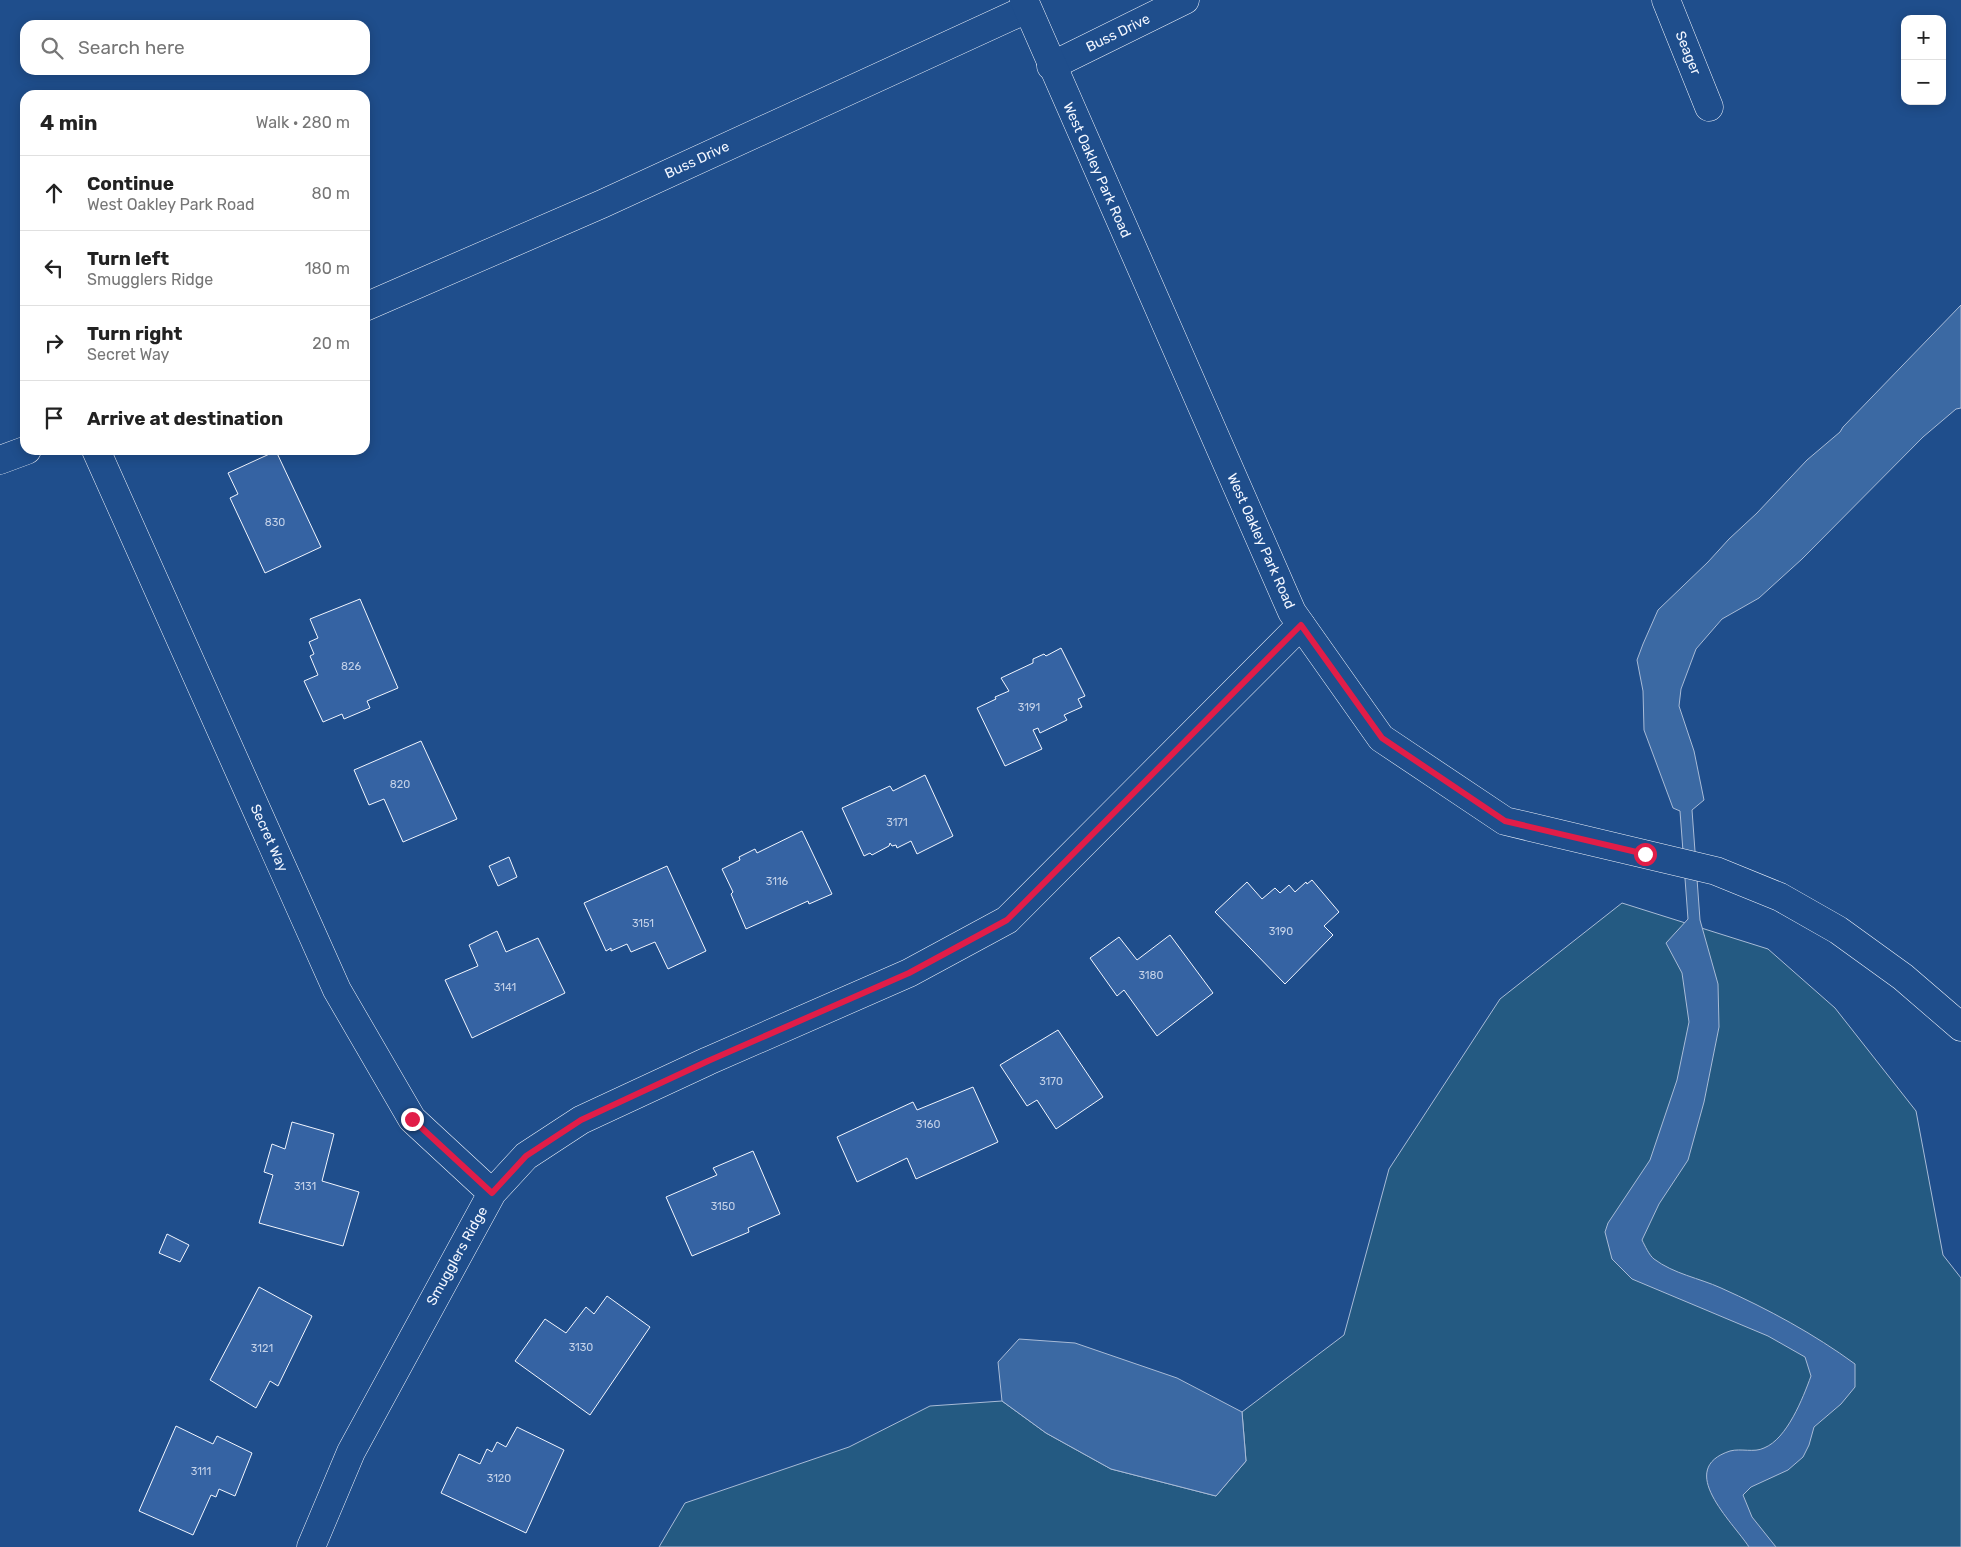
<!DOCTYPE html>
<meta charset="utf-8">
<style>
body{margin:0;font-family:Rubik,sans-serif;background:#f6f6f6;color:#222}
.controls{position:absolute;right:15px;top:15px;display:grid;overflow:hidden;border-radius:10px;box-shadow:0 2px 12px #0003}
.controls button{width:45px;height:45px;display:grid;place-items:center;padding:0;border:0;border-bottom:1px solid #e0e0e0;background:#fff;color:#222;font:25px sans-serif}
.stop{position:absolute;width:15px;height:15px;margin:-11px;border:4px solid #e11d48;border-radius:50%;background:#fff}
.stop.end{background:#e11d48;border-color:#fff;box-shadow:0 1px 5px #0008}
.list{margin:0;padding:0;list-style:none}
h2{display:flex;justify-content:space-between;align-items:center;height:65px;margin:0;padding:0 20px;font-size:21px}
h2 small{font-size:16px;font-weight:400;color:#767676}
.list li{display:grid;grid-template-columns:32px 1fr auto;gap:15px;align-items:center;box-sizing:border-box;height:75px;padding:0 20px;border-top:1px solid #e0e0e0}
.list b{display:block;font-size:19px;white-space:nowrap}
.list p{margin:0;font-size:16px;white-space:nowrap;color:#767676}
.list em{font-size:16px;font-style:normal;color:#767676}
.icon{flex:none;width:28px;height:28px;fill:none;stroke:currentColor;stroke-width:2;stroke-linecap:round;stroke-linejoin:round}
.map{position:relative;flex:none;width:1961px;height:1547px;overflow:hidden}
.search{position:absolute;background:#fff;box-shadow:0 2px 12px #0003;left:20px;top:20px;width:350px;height:55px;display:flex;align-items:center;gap:12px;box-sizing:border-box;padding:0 18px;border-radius:15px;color:#767676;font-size:19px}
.panel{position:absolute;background:#fff;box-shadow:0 2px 12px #0003;left:20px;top:90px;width:350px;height:365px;border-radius:15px}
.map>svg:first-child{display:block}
</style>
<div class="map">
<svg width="1961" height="1547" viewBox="0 0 1961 1547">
<rect width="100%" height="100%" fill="#1f4e8c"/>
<path fill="#245a82" stroke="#a8bbd7" d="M 1622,903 L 1768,949 L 1835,1008 L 1916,1111 L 1943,1255 L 1961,1278 L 1961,1547 L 659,1547 L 685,1503 L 849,1447 L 930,1406 L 1002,1401 L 1046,1433 L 1111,1469 L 1216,1496 L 1246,1461 L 1242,1412 L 1344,1335 L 1389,1169 L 1500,999 Z"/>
<path fill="#3b69a3" stroke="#a8bbd7" d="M 1961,305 L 1961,408 L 1956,409 L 1923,437 L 1802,559 L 1759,598 L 1722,619 L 1696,649 L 1681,689 L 1679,706 L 1694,751 L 1704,800 L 1692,810 L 1700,920 L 1718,984 L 1719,1027 L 1704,1102 L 1688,1160 L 1659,1204 L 1642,1240 C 1645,1246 1649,1255 1654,1259 C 1674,1274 1699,1278 1721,1288 C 1768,1309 1814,1334 1855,1364 L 1855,1387 L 1841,1404 L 1814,1427 L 1809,1445 L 1803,1457 L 1788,1470 L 1751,1487 L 1743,1495 L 1752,1517 L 1776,1547 L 1749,1547 C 1732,1521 1675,1469 1730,1451 C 1741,1448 1754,1453 1764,1448 C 1787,1439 1803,1398 1811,1376 L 1805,1357 L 1768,1336 L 1632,1279 L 1612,1259 L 1605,1232 L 1608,1223 L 1650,1160 L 1677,1080 L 1689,1022 L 1682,973 L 1666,943 L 1688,919 L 1680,811 L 1673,808 L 1644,730 L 1643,691 L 1637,660 L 1643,644 L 1658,610 L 1708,562 L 1729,539 L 1757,513 L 1807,460 L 1840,432 L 1843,427 Z
M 1019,1339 L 1075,1343 L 1177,1378 L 1242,1412 L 1246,1461 L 1216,1496 L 1111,1469 L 1046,1433 L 1002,1401 L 998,1362 Z"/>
<path fill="#3563a3" stroke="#f2f6ff" d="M 276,451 L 321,547 L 265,573 L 230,498 L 238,494 L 228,473 Z
M 360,599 L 398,688 L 367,701 L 370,708 L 344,719 L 342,714 L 323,722 L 304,681 L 318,675 L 310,656 L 314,654 L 309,642 L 318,638 L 310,619 Z
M 1061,648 L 1085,696 L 1078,699 L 1082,707 L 1064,715 L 1067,720 L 1040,733 L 1038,728 L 1033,730 L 1042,749 L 1005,766 L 977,708 L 996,699 L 995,697 L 1009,691 L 1001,678 L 1033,663 L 1033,659 L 1044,654 L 1046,656 Z
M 421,741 L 457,819 L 403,842 L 384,799 L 369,805 L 354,770 Z
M 925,775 L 953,836 L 917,854 L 911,841 L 897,848 L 896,845 L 892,846 L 890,843 L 889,846 L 872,855 L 870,853 L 864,856 L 842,808 L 890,786 L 893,791 Z
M 802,831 L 832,894 L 809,904 L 808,901 L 746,929 L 731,894 L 733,892 L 722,869 L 740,860 L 739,857 L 755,849 L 757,853 Z
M 509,857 L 517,877 L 498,886 L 489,866 Z
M 667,866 L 706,951 L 668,969 L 655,942 L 631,952 L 627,944 L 611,951 L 611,948 L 606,951 L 584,903 Z
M 1312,880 L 1339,912 L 1324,926 L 1333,935 L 1285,984 L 1215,912 L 1247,882 L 1262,899 L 1275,888 L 1280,893 L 1289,885 L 1295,892 L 1306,882 L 1307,884 Z
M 497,931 L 506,952 L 538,938 L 565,993 L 472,1038 L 445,980 L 478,966 L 469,945 Z
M 1170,935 L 1213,993 L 1157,1036 L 1124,990 L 1117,996 L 1090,958 L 1119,937 L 1137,960 Z
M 1058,1030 L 1103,1097 L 1056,1129 L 1037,1100 L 1027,1106 L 1000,1065 Z
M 973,1087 L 998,1142 L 916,1179 L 907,1158 L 857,1182 L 837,1137 L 913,1102 L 917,1110 Z
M 292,1122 L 334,1134 L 322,1181 L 359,1192 L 343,1246 L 259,1223 L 273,1175 L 264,1172 L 272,1144 L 285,1149 Z
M 753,1151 L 780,1214 L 748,1228 L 749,1232 L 692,1256 L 666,1197 L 717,1175 L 713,1168 Z
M 167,1234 L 189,1245 L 180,1262 L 159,1253 Z
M 259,1287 L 312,1316 L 278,1386 L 270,1381 L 256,1408 L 210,1380 Z
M 607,1296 L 650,1327 L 590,1415 L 515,1361 L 545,1319 L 566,1333 L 586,1307 L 594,1314 Z
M 176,1426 L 213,1444 L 217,1436 L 252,1453 L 235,1496 L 219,1489 L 216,1497 L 211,1495 L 193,1535 L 139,1511 Z
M 517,1427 L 564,1450 L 526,1533 L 441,1493 L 459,1454 L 480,1464 L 487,1449 L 492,1452 L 497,1442 L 506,1447 Z"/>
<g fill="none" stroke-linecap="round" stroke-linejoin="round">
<defs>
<path id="minor" d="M 1666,0 L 1709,107
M 1051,66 L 1185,0
M 365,307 L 602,204 L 1027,9
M 96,450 L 337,990 L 412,1119 L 492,1193
M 0,460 L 27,450
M 311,1547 L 351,1452 L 492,1193 L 526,1156 L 581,1120 L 708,1061 L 909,973 L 1007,920 L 1301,625"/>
<path id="tertiary" d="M 1024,0 L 1292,612 L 1381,738 L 1505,821 L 1716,871 L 1780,897 L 1838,930 L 1903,977 L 1961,1027"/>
</defs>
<use href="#minor" stroke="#f2f6ff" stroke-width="29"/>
<use href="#tertiary" stroke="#f2f6ff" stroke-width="29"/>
<use href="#minor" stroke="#1f4e8c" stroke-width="28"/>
<use href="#tertiary" stroke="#1f4e8c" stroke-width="28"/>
</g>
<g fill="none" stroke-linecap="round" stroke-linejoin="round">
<path stroke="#e11d48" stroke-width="6" d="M 412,1119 L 492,1193 L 526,1156 L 581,1120 L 708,1061 L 909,973 L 1007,920 L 1301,625 L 1382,738 L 1505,821 L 1645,854"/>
</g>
<g text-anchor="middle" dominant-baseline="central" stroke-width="4" stroke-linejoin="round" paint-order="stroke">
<g font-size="11" fill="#c3d1e8">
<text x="275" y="522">830</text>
<text x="351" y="666">826</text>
<text x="1029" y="707">3191</text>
<text x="400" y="784">820</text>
<text x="897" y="822">3171</text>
<text x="777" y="881">3116</text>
<text x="643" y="923">3151</text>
<text x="1281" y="931">3190</text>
<text x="1151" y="975">3180</text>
<text x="505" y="987">3141</text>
<text x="1051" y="1081">3170</text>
<text x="928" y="1124">3160</text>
<text x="305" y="1186">3131</text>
<text x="723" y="1206">3150</text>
<text x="581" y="1347">3130</text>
<text x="262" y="1348">3121</text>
<text x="201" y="1471">3111</text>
<text x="499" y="1478">3120</text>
</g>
<g font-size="14" fill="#f2f6ff" stroke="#1f4e8c">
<text transform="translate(1118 33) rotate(-26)">Buss Drive</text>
<text transform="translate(1688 53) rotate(68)">Seager</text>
<text transform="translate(697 160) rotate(-25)">Buss Drive</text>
<text transform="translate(1097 170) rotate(66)">West Oakley Park Road</text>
<text transform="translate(1261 541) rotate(66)">West Oakley Park Road</text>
<text transform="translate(269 838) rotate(66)">Secret Way</text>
<text transform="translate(457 1256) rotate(-61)">Smugglers Ridge</text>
</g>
</g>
</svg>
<div class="controls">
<button>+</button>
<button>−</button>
</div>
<div class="stop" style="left:1645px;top:854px"></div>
<div class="stop end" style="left:412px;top:1119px"></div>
<div class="search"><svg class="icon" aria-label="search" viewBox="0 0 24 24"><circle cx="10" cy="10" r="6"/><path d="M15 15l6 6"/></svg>Search here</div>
<section class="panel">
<h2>4 min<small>Walk · 280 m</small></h2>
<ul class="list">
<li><svg class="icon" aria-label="ahead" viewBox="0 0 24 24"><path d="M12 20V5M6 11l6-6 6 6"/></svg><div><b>Continue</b><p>West Oakley Park Road</p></div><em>80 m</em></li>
<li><svg class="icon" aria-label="left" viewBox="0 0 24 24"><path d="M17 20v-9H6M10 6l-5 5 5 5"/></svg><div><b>Turn left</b><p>Smugglers Ridge</p></div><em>180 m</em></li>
<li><svg class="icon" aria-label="right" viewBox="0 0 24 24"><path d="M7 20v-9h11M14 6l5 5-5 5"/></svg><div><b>Turn right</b><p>Secret Way</p></div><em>20 m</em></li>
<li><svg class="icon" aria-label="arrive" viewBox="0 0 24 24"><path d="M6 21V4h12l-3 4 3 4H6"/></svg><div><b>Arrive at destination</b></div></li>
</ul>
</section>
</div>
